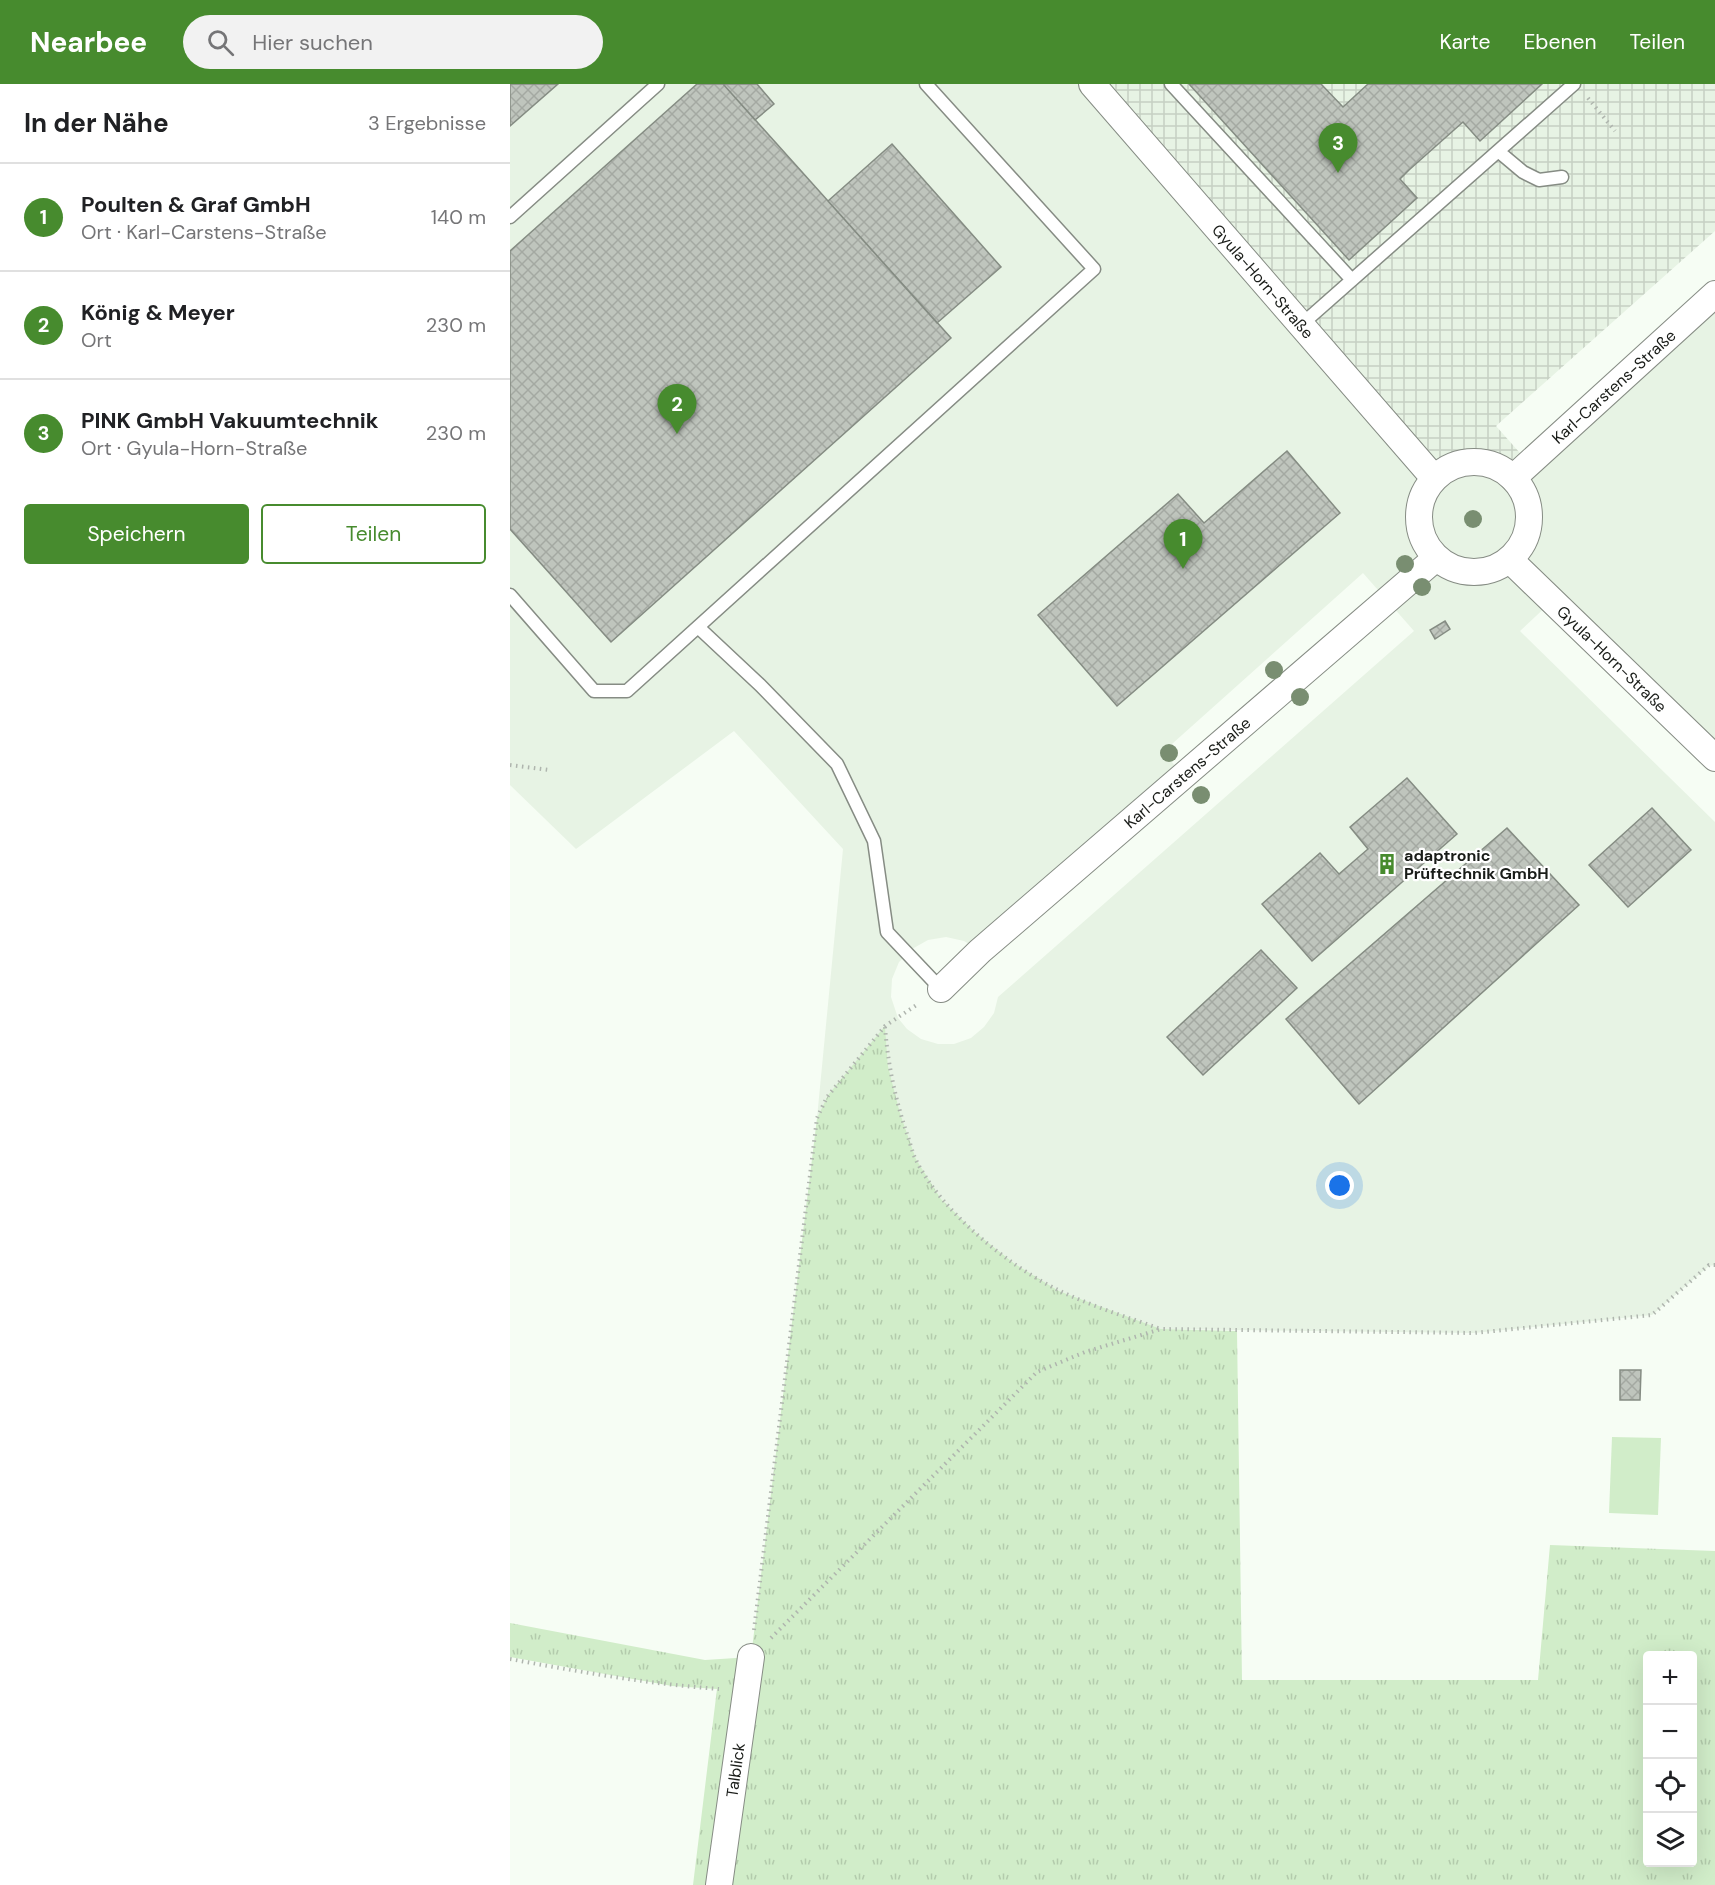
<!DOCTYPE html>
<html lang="de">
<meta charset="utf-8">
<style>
body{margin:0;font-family:"DM Sans",sans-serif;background:#f2f2f2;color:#202124}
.controls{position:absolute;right:18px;bottom:18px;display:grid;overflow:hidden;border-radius:6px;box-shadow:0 6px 24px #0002}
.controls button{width:54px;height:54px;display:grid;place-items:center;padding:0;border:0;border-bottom:2px solid #e0e0e0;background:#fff;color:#202124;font:30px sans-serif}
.you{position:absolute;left:830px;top:1102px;width:21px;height:21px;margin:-15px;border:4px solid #fff;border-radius:50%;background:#1a73e8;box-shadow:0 0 0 9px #1a73e833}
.badge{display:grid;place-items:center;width:39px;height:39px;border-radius:50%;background:#478b2e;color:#fff;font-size:20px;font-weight:700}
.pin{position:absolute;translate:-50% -50px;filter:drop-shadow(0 2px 3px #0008)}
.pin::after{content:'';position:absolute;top:32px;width:21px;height:18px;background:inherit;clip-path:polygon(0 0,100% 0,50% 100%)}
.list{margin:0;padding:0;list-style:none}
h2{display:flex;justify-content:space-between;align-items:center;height:78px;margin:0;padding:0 24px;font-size:26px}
h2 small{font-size:20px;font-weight:400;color:#757577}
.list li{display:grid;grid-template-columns:39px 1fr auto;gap:18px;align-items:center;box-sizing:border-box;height:108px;padding:0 24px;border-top:2px solid #e0e0e0}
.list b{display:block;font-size:22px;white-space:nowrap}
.list p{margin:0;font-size:20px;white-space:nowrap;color:#757577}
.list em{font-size:20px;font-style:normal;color:#757577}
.actions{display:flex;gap:12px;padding:18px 24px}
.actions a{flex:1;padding:14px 0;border:2px solid #478b2e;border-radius:6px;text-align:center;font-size:21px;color:#478b2e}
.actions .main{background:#478b2e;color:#fff}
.icon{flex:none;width:33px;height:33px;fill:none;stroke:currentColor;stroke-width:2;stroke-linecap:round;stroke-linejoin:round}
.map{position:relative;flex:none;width:1205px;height:1801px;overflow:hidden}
header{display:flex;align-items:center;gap:36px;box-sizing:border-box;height:84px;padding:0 30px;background:#478b2e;color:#fff}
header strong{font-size:28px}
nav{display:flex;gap:33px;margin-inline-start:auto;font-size:21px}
.search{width:420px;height:54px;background:#f2f2f2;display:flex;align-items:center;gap:15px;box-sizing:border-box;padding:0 21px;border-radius:33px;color:#757577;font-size:22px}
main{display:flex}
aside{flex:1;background:#fff}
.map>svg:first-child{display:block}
</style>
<header>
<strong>Nearbee</strong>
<div class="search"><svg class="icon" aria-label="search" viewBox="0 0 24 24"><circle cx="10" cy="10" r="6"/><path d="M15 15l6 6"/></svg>Hier suchen</div>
<nav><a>Karte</a><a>Ebenen</a><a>Teilen</a></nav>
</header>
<main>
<aside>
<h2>In der Nähe<small>3 Ergebnisse</small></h2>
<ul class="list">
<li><span class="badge">1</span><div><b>Poulten &amp; Graf GmbH</b><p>Ort · Karl-Carstens-Straße</p></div><em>140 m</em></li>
<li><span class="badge">2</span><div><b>König &amp; Meyer</b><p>Ort</p></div><em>230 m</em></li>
<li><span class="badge">3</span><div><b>PINK GmbH Vakuumtechnik</b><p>Ort · Gyula-Horn-Straße</p></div><em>230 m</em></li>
</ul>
<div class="actions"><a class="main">Speichern</a><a>Teilen</a></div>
</aside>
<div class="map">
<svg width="1205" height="1801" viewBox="0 0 1205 1801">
<defs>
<pattern id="industrial-grid" width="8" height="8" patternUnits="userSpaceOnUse" patternTransform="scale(1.5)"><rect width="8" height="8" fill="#e7f3e4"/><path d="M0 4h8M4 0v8" fill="none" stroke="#c6d0c3"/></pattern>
<pattern id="grass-tufts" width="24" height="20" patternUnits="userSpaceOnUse" patternTransform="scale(1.5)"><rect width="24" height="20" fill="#d1edc9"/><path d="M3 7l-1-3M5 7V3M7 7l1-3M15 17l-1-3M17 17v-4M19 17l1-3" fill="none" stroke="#b3cbac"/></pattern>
<pattern id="building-cross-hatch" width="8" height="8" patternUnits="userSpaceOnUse" patternTransform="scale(1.5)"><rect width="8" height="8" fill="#bfc5bd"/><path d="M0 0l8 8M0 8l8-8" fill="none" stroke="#a4a9a2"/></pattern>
</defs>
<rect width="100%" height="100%" fill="#f6fdf4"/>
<path fill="#e7f3e4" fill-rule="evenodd" d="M 0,0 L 582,0 L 935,386 L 946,381 L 966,378 L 984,382 L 996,388 L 1205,209 L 1205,674 L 1042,517 L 1010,547 L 1205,738 L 1205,1181 L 1199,1182 L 1142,1231 L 964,1249 L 651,1245 L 549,1207 L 505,1180 L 466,1149 L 431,1115 L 406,1075 L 390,1029 L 378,982 L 375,943 L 318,1011 L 307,1034 L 333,765 L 224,647 L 66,765 L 0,701 ZM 853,489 L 904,547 L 488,913 L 484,929 L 474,943 L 461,954 L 444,960 L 428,960 L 411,955 L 397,945 L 388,934 L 381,913 L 382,895 L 389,878 L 402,865 L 418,856 L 436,853 L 454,857 L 470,867 L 674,692 L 653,668 Z"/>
<path fill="url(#industrial-grid)" d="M 582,0 L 1205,0 L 1205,147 L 986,342 L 1019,379 L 996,388 L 984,382 L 965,378 L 946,381 L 935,386 L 924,394 Z"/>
<path fill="url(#grass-tufts)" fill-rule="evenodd" d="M 375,942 L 378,982 L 390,1029 L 406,1075 L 431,1115 L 466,1149 L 505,1180 L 549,1207 L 651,1245 L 727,1247 L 732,1596 L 1028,1596 L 1040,1461 L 1205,1467 L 1205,1801 L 183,1801 L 207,1605 L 162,1602 L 0,1573 L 0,1539 L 195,1576 L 241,1573 L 307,1034 L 318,1011 ZM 1138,1572 L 1182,1572 L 1182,1778 L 1138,1778 Z"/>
<path fill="#d1edc9" d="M 1102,1353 L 1151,1354 L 1148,1431 L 1099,1429 Z"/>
<path fill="url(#building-cross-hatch)" stroke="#858c83" stroke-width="1.5" d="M 0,0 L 48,0 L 0,42 Z
M 187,0 L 213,0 L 441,254 L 101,558 L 0,445 L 0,167 Z
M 213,0 L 247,0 L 264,20 L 245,36 Z
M 679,0 L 811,0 L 833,23 L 858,0 L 1032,0 L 970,57 L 953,38 L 899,86 L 890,95 L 907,114 L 839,176 Z
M 382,60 L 491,183 L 427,239 L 318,117 Z
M 777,367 L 830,429 L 607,622 L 528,531 L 668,410 L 694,439 Z
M 935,537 L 940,545 L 925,555 L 920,546 Z
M 897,694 L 947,750 L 802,877 L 752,820 L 810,769 L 829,790 L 858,765 L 840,743 Z
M 1142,724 L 1181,766 L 1118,823 L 1079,781 Z
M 997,744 L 1069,821 L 849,1020 L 776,935 Z
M 751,866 L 787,904 L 693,991 L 657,953 Z
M 1110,1286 L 1131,1286 L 1130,1316 L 1110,1316 Z"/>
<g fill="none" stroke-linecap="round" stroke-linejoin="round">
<defs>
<path id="lane" d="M 661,0 L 842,196
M 988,67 L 1013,88 L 1029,96 L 1052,93
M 0,133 L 148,0
M 791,241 L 1064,0
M 0,511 L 84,607 L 117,607 L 584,185 L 416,0
M 188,543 L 250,601 L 327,680 L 364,757 L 377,848 L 431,905"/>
<g id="street">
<path id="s1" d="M 582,0 L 924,394"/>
<circle cx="964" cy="433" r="55"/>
<path id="s2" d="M 1003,394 L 1205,210"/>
<path id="s3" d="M 1000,476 L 1205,674"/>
<path id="s4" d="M 431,905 L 470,867 L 926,474"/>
<path id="s5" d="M 209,1801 L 241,1573"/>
</g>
</defs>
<use href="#lane" stroke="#868c84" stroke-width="15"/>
<use href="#street" stroke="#868c84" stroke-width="28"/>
<path stroke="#afb5ae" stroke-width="4" stroke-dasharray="1.5 4.5" stroke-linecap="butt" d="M 1078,14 L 1105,47
M 0,681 L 39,686
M 375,943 C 378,981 385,1014 397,1050 C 400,1058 402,1068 406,1076 C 431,1127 497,1181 548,1206 C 581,1222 617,1233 651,1245
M 244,1546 L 307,1034 L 317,1013 L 375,942 L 408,920
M 261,1554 L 527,1288 L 575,1268 L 651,1245 L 964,1249 L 1142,1231 L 1199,1181 L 1205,1181
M 0,1575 C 70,1588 139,1600 209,1605"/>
<use href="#lane" stroke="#fff" stroke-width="12"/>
<use href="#street" stroke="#fff" stroke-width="26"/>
</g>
<g fill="#798e71">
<circle cx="963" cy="435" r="9"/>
<circle cx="895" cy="480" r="9"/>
<circle cx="912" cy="503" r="9"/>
<circle cx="764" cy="586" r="9"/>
<circle cx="790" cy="613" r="9"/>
<circle cx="659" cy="669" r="9"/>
<circle cx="691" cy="711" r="9"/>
</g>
<defs>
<symbol id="building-bare" viewBox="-9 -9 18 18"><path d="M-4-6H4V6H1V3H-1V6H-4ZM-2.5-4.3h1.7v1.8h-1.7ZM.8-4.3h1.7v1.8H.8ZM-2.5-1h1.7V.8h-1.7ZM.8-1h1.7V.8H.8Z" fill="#478b2e" stroke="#fff" stroke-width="2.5" paint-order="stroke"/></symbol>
</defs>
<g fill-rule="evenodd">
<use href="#building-bare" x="862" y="765" width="30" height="30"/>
</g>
<g text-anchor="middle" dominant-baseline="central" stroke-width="4.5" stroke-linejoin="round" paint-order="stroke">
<g font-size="16" fill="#191c18" stroke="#fff">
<text stroke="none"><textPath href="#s1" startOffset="261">Gyula-Horn-Straße</textPath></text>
<text stroke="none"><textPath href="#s2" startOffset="136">Karl-Carstens-Straße</textPath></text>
<text stroke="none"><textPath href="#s3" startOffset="142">Gyula-Horn-Straße</textPath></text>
<text stroke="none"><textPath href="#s4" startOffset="328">Karl-Carstens-Straße</textPath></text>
<text stroke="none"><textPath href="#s5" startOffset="116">Talblick</textPath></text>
</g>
<g font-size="16" font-weight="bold" fill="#191c18" stroke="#fff" text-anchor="start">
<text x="894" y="771">adaptronic<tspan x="894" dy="18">Prüftechnik GmbH</tspan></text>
</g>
</g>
</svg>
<div class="controls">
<button>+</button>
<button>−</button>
<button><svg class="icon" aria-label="locate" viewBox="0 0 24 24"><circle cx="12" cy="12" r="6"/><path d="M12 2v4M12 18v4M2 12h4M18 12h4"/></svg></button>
<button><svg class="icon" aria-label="layers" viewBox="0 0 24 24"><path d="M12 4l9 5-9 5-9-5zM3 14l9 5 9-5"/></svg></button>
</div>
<div class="you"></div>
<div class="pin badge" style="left:673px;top:485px">1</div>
<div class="pin badge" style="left:167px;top:350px">2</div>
<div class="pin badge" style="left:828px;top:89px">3</div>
</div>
</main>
